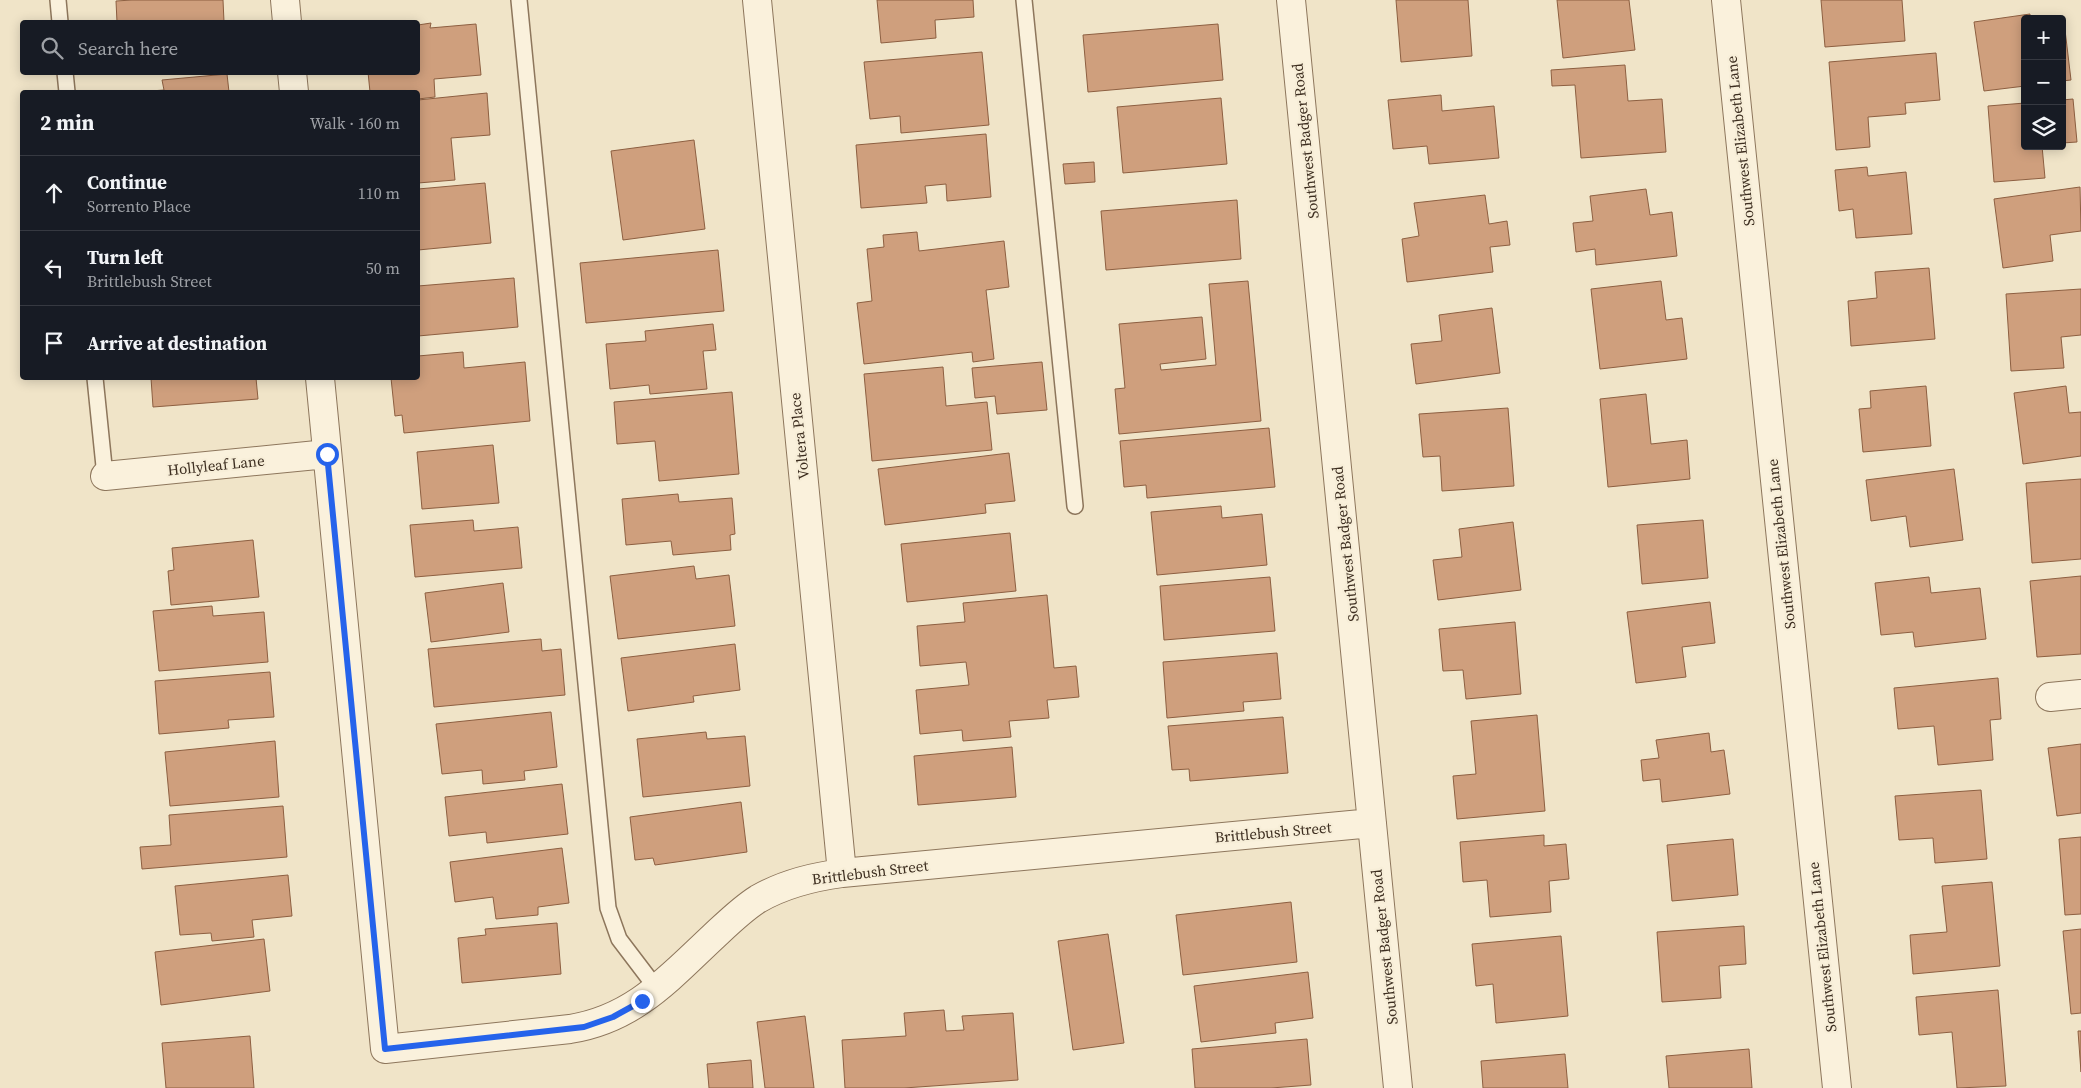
<!DOCTYPE html>
<meta charset="utf-8">
<style>
body{margin:0;font-family:"Source Serif 4",serif;background:#20242c;color:#f1f3f6}
.controls{position:absolute;right:15px;top:15px;display:grid;overflow:hidden;border-radius:5px;box-shadow:0 2px 12px #0003}
.controls button{width:45px;height:45px;display:grid;place-items:center;padding:0;border:0;border-bottom:1px solid #363941;background:#171b24;color:#f1f3f6;font:25px sans-serif}
.stop{position:absolute;width:15px;height:15px;margin:-11px;border:4px solid #2563eb;border-radius:50%;background:#fff}
.stop.end{background:#2563eb;border-color:#fff;box-shadow:0 1px 5px #0008}
.list{margin:0;padding:0;list-style:none}
h2{display:flex;justify-content:space-between;align-items:center;height:65px;margin:0;padding:0 20px;font-size:21px}
h2 small{font-size:16px;font-weight:400;color:#9ea1a6}
.list li{display:grid;grid-template-columns:32px 1fr auto;gap:15px;align-items:center;box-sizing:border-box;height:75px;padding:0 20px;border-top:1px solid #363941}
.list b{display:block;font-size:19px;white-space:nowrap}
.list p{margin:0;font-size:16px;white-space:nowrap;color:#9ea1a6}
.list em{font-size:16px;font-style:normal;color:#9ea1a6}
.icon{flex:none;width:28px;height:28px;fill:none;stroke:currentColor;stroke-width:2;stroke-linecap:round;stroke-linejoin:round}
.map{position:relative;flex:none;width:2081px;height:1088px;overflow:hidden}
.search{position:absolute;background:#171b24;box-shadow:0 2px 12px #0003;left:20px;top:20px;width:400px;height:55px;display:flex;align-items:center;gap:12px;box-sizing:border-box;padding:0 18px;border-radius:5px;color:#9ea1a6;font-size:19px}
.panel{position:absolute;background:#171b24;box-shadow:0 2px 12px #0003;left:20px;top:90px;width:400px;height:290px;border-radius:5px}
.map>svg:first-child{display:block}
</style>
<div class="map">
<svg width="2081" height="1088" viewBox="0 0 2081 1088">
<rect width="100%" height="100%" fill="#f0e4c8"/>
<path fill="#cf9f7d" stroke="#8d5f41" d="M 132,0 L 223,0 L 224,22 L 117,22 L 116,1 Z
M 877,0 L 973,0 L 974,17 L 935,20 L 936,38 L 881,43 Z
M 1396,0 L 1468,0 L 1472,56 L 1401,62 Z
M 1557,0 L 1629,0 L 1635,50 L 1563,58 Z
M 1821,0 L 1902,0 L 1905,41 L 1825,47 Z
M 2030,14 L 2030,19 L 2025,19 L 2025,86 L 1984,91 L 1974,22 Z
M 431,23 L 430,28 L 476,24 L 481,75 L 434,79 L 435,97 L 418,99 L 418,92 L 370,92 L 368,72 L 418,72 L 418,25 Z
M 1218,24 L 1223,80 L 1088,92 L 1083,35 Z
M 2065,30 L 2071,80 L 2062,81 L 2062,31 Z
M 982,52 L 989,125 L 901,133 L 900,116 L 870,119 L 864,62 Z
M 1936,53 L 1940,100 L 1905,103 L 1906,114 L 1868,117 L 1870,147 L 1836,150 L 1829,62 Z
M 1625,65 L 1628,101 L 1662,99 L 1666,152 L 1581,158 L 1575,85 L 1552,86 L 1551,70 Z
M 227,74 L 229,92 L 137,92 L 164,90 L 162,80 Z
M 487,93 L 490,135 L 451,138 L 455,180 L 418,183 L 418,100 Z
M 1441,95 L 1442,111 L 1494,106 L 1499,158 L 1429,164 L 1427,146 L 1393,149 L 1388,100 Z
M 1221,98 L 1227,164 L 1123,173 L 1117,107 Z
M 2073,99 L 2077,142 L 2062,143 L 2062,100 Z
M 2025,103 L 2025,146 L 2042,146 L 2045,178 L 1994,182 L 1988,106 Z
M 986,134 L 991,197 L 947,201 L 946,184 L 925,186 L 927,203 L 861,208 L 856,145 Z
M 694,140 L 705,229 L 623,240 L 611,151 Z
M 1094,162 L 1095,182 L 1065,184 L 1063,164 Z
M 1867,167 L 1868,176 L 1906,172 L 1912,234 L 1856,238 L 1853,209 L 1839,211 L 1835,170 Z
M 485,183 L 491,243 L 418,250 L 418,189 Z
M 2080,187 L 2081,231 L 2050,235 L 2053,261 L 2003,268 L 1994,199 Z
M 1646,189 L 1650,215 L 1672,212 L 1677,256 L 1596,265 L 1595,249 L 1576,252 L 1573,223 L 1593,221 L 1590,196 Z
M 1485,195 L 1489,224 L 1507,221 L 1510,245 L 1490,247 L 1493,272 L 1407,282 L 1402,239 L 1419,236 L 1414,203 Z
M 1237,200 L 1241,259 L 1106,270 L 1101,211 Z
M 917,232 L 919,251 L 1004,241 L 1009,287 L 986,290 L 994,359 L 973,362 L 972,352 L 864,364 L 857,303 L 872,301 L 867,249 L 884,247 L 883,235 Z
M 718,250 L 724,311 L 586,323 L 580,263 Z
M 1929,268 L 1935,339 L 1851,346 L 1848,301 L 1877,298 L 1875,272 Z
M 514,278 L 518,327 L 418,336 L 418,286 Z
M 1248,281 L 1261,421 L 1119,434 L 1115,389 L 1125,388 L 1119,324 L 1202,317 L 1206,359 L 1160,364 L 1161,370 L 1216,365 L 1209,284 Z
M 1661,281 L 1666,320 L 1682,318 L 1687,359 L 1600,369 L 1591,289 Z
M 2081,289 L 2081,335 L 2061,337 L 2064,368 L 2011,371 L 2006,294 Z
M 1492,308 L 1500,373 L 1416,384 L 1411,344 L 1442,341 L 1439,315 Z
M 713,324 L 716,350 L 703,351 L 707,389 L 650,394 L 649,385 L 610,389 L 606,344 L 646,341 L 645,331 Z
M 463,352 L 464,368 L 525,362 L 530,421 L 404,433 L 402,415 L 395,416 L 391,378 L 418,378 L 418,356 Z
M 1042,362 L 1047,410 L 997,414 L 995,396 L 975,398 L 972,368 Z
M 943,367 L 946,406 L 987,402 L 992,450 L 872,461 L 864,374 Z
M 151,378 L 256,378 L 258,399 L 153,407 Z
M 1926,386 L 1931,446 L 1863,452 L 1859,409 L 1871,408 L 1870,391 Z
M 2066,386 L 2069,413 L 2081,412 L 2081,456 L 2023,464 L 2014,393 Z
M 732,392 L 739,474 L 659,481 L 655,441 L 617,444 L 614,402 Z
M 1646,394 L 1651,444 L 1687,440 L 1690,479 L 1608,487 L 1600,399 Z
M 1508,408 L 1514,486 L 1442,491 L 1440,456 L 1423,457 L 1419,414 Z
M 1269,428 L 1275,487 L 1147,498 L 1146,485 L 1124,487 L 1120,441 Z
M 493,445 L 499,503 L 422,509 L 417,452 Z
M 1009,453 L 1015,501 L 985,504 L 986,513 L 885,525 L 878,469 Z
M 1954,469 L 1963,540 L 1910,547 L 1906,516 L 1871,521 L 1866,480 Z
M 2081,479 L 2081,559 L 2032,563 L 2026,483 Z
M 678,494 L 679,502 L 732,498 L 735,534 L 730,535 L 731,550 L 673,555 L 671,541 L 626,545 L 622,499 Z
M 1221,506 L 1222,518 L 1262,514 L 1267,565 L 1157,575 L 1151,512 Z
M 473,520 L 474,531 L 518,527 L 522,568 L 415,577 L 410,525 Z
M 1703,520 L 1708,578 L 1642,584 L 1637,525 Z
M 1513,522 L 1521,590 L 1438,600 L 1433,560 L 1462,557 L 1459,529 Z
M 1010,533 L 1016,591 L 907,602 L 901,544 Z
M 253,540 L 259,597 L 171,605 L 168,571 L 174,570 L 172,548 Z
M 694,566 L 696,579 L 729,575 L 735,626 L 618,639 L 610,576 Z
M 2081,576 L 2081,654 L 2037,657 L 2030,581 Z
M 1270,577 L 1275,631 L 1164,640 L 1160,586 Z
M 1929,577 L 1931,593 L 1980,588 L 1986,639 L 1915,647 L 1913,632 L 1881,635 L 1875,583 Z
M 503,583 L 509,632 L 431,642 L 425,593 Z
M 1047,595 L 1054,668 L 1076,666 L 1079,697 L 1047,700 L 1049,718 L 1009,721 L 1011,737 L 963,741 L 962,730 L 920,734 L 916,690 L 969,685 L 966,662 L 920,666 L 917,626 L 965,622 L 963,603 Z
M 1710,602 L 1715,643 L 1682,647 L 1686,677 L 1636,683 L 1627,612 Z
M 212,606 L 213,616 L 264,612 L 268,662 L 159,671 L 153,611 Z
M 1515,622 L 1521,694 L 1466,699 L 1463,670 L 1443,671 L 1439,629 Z
M 541,639 L 542,651 L 561,649 L 565,695 L 434,707 L 428,649 Z
M 735,644 L 740,690 L 693,696 L 694,702 L 628,711 L 621,658 Z
M 1277,653 L 1281,699 L 1243,702 L 1244,711 L 1167,718 L 1163,662 Z
M 270,672 L 274,717 L 228,720 L 229,728 L 159,734 L 155,681 Z
M 1998,678 L 2001,719 L 1990,720 L 1993,760 L 1938,765 L 1934,726 L 1898,729 L 1894,688 Z
M 551,712 L 557,767 L 524,771 L 525,780 L 483,784 L 482,770 L 442,774 L 436,724 Z
M 1537,715 L 1545,811 L 1457,819 L 1453,776 L 1476,774 L 1471,721 Z
M 1283,717 L 1288,773 L 1190,781 L 1189,769 L 1172,770 L 1168,726 Z
M 706,732 L 707,739 L 745,736 L 750,786 L 643,797 L 637,739 Z
M 1709,733 L 1711,752 L 1724,750 L 1730,794 L 1662,802 L 1660,779 L 1643,781 L 1641,760 L 1659,758 L 1656,740 Z
M 275,741 L 279,797 L 170,806 L 165,752 Z
M 2081,744 L 2081,813 L 2057,816 L 2048,748 Z
M 1012,747 L 1016,797 L 918,805 L 914,756 Z
M 562,784 L 568,834 L 487,843 L 486,832 L 449,836 L 445,797 Z
M 1981,790 L 1987,859 L 1935,863 L 1933,838 L 1899,840 L 1895,796 Z
M 741,802 L 747,852 L 655,865 L 653,858 L 635,860 L 630,817 Z
M 283,806 L 287,857 L 142,869 L 140,847 L 171,845 L 169,815 Z
M 1544,835 L 1544,846 L 1566,844 L 1569,879 L 1549,881 L 1551,912 L 1490,917 L 1487,880 L 1463,882 L 1460,842 Z
M 2081,837 L 2081,914 L 2065,915 L 2059,839 Z
M 1733,839 L 1738,895 L 1672,901 L 1667,845 Z
M 562,848 L 569,903 L 538,907 L 538,915 L 496,919 L 493,897 L 455,902 L 450,862 Z
M 288,875 L 292,916 L 252,920 L 254,937 L 212,941 L 211,933 L 180,935 L 175,886 Z
M 1992,882 L 2000,966 L 1913,974 L 1910,935 L 1947,932 L 1942,886 Z
M 1291,902 L 1297,962 L 1183,975 L 1176,915 Z
M 557,923 L 561,974 L 462,983 L 458,938 L 486,935 L 485,929 Z
M 1744,926 L 1746,964 L 1719,966 L 1721,998 L 1662,1002 L 1657,932 Z
M 2081,929 L 2081,1013 L 2071,1014 L 2063,931 Z
M 1108,934 L 1124,1043 L 1073,1050 L 1058,941 Z
M 1561,936 L 1568,1016 L 1496,1023 L 1493,984 L 1476,986 L 1472,944 Z
M 264,939 L 270,991 L 161,1005 L 155,952 Z
M 1308,972 L 1313,1018 L 1275,1023 L 1276,1033 L 1201,1042 L 1194,986 Z
M 1998,990 L 2006,1086 L 1957,1088 L 1952,1032 L 1919,1035 L 1916,997 Z
M 944,1010 L 946,1031 L 964,1030 L 962,1016 L 1013,1013 L 1018,1080 L 904,1088 L 845,1088 L 842,1040 L 906,1036 L 904,1013 Z
M 805,1016 L 814,1088 L 765,1088 L 757,1022 Z
M 2078,1031 L 2081,1031 L 2081,1072 Z
M 250,1036 L 254,1088 L 166,1088 L 162,1043 Z
M 1307,1039 L 1311,1085 L 1271,1088 L 1195,1088 L 1192,1049 Z
M 1749,1049 L 1752,1088 L 1669,1088 L 1666,1056 Z
M 1565,1054 L 1568,1088 L 1483,1088 L 1481,1061 Z
M 751,1060 L 753,1088 L 709,1088 L 707,1064 Z"/>
<g fill="none" stroke-linecap="round" stroke-linejoin="round">
<defs>
<path id="lane" d="M 58,0 L 60,22
M 519,0 L 608,908 L 619,939 L 657,989
M 1024,0 L 1075,506
M 65,72 L 67,92
M 95,378 L 105,476"/>
<path id="street" d="M 285,0 L 287,22
M 757,0 L 842,873
M 1291,0 L 1398,1088
M 1726,0 L 1837,1088
M 292,72 L 294,92
M 320,378 L 385,1049 L 570,1029 C 634,1019 669,978 714,936 C 728,923 742,909 758,899 C 784,884 812,877 842,873 L 1372,823
M 105,476 L 327,454
M 2050,697 L 2081,694"/>
</defs>
<use href="#lane" stroke="#8d765c" stroke-width="18"/>
<use href="#street" stroke="#8d765c" stroke-width="30"/>
<use href="#lane" stroke="#faf1dc" stroke-width="15"/>
<use href="#street" stroke="#faf1dc" stroke-width="28"/>
</g>
<g fill="none" stroke-linecap="round" stroke-linejoin="round">
<path stroke="#2563eb" stroke-width="6" d="M 327,454 L 385,1049 L 584,1027 L 613,1017 L 642,1001"/>
</g>
<g text-anchor="middle" dominant-baseline="central" stroke-width="4.5" stroke-linejoin="round" paint-order="stroke">
<g font-size="15" fill="#3d2e20" stroke="#f7eed8">
<text transform="translate(1305 141) rotate(-96)">Southwest Badger Road</text>
<text transform="translate(1740 141) rotate(-96)">Southwest Elizabeth Lane</text>
<text transform="translate(799 436) rotate(-96)">Voltera Place</text>
<text transform="translate(216 465) rotate(-6)">Hollyleaf Lane</text>
<text transform="translate(1345 544) rotate(-96)">Southwest Badger Road</text>
<text transform="translate(1781 544) rotate(-96)">Southwest Elizabeth Lane</text>
<text transform="translate(1273 832) rotate(-5)">Brittlebush Street</text>
<text transform="translate(870 872) rotate(-7)">Brittlebush Street</text>
<text transform="translate(1384 947) rotate(-96)">Southwest Badger Road</text>
<text transform="translate(1822 947) rotate(-96)">Southwest Elizabeth Lane</text>
</g>
</g>
</svg>
<div class="controls">
<button>+</button>
<button>−</button>
<button><svg class="icon" aria-label="layers" viewBox="0 0 24 24"><path d="M12 4l9 5-9 5-9-5zM3 14l9 5 9-5"/></svg></button>
</div>
<div class="stop" style="left:327px;top:454px"></div>
<div class="stop end" style="left:642px;top:1001px"></div>
<div class="search"><svg class="icon" aria-label="search" viewBox="0 0 24 24"><circle cx="10" cy="10" r="6"/><path d="M15 15l6 6"/></svg>Search here</div>
<section class="panel">
<h2>2 min<small>Walk · 160 m</small></h2>
<ul class="list">
<li><svg class="icon" aria-label="ahead" viewBox="0 0 24 24"><path d="M12 20V5M6 11l6-6 6 6"/></svg><div><b>Continue</b><p>Sorrento Place</p></div><em>110 m</em></li>
<li><svg class="icon" aria-label="left" viewBox="0 0 24 24"><path d="M17 20v-9H6M10 6l-5 5 5 5"/></svg><div><b>Turn left</b><p>Brittlebush Street</p></div><em>50 m</em></li>
<li><svg class="icon" aria-label="arrive" viewBox="0 0 24 24"><path d="M6 21V4h12l-3 4 3 4H6"/></svg><div><b>Arrive at destination</b></div></li>
</ul>
</section>
</div>
